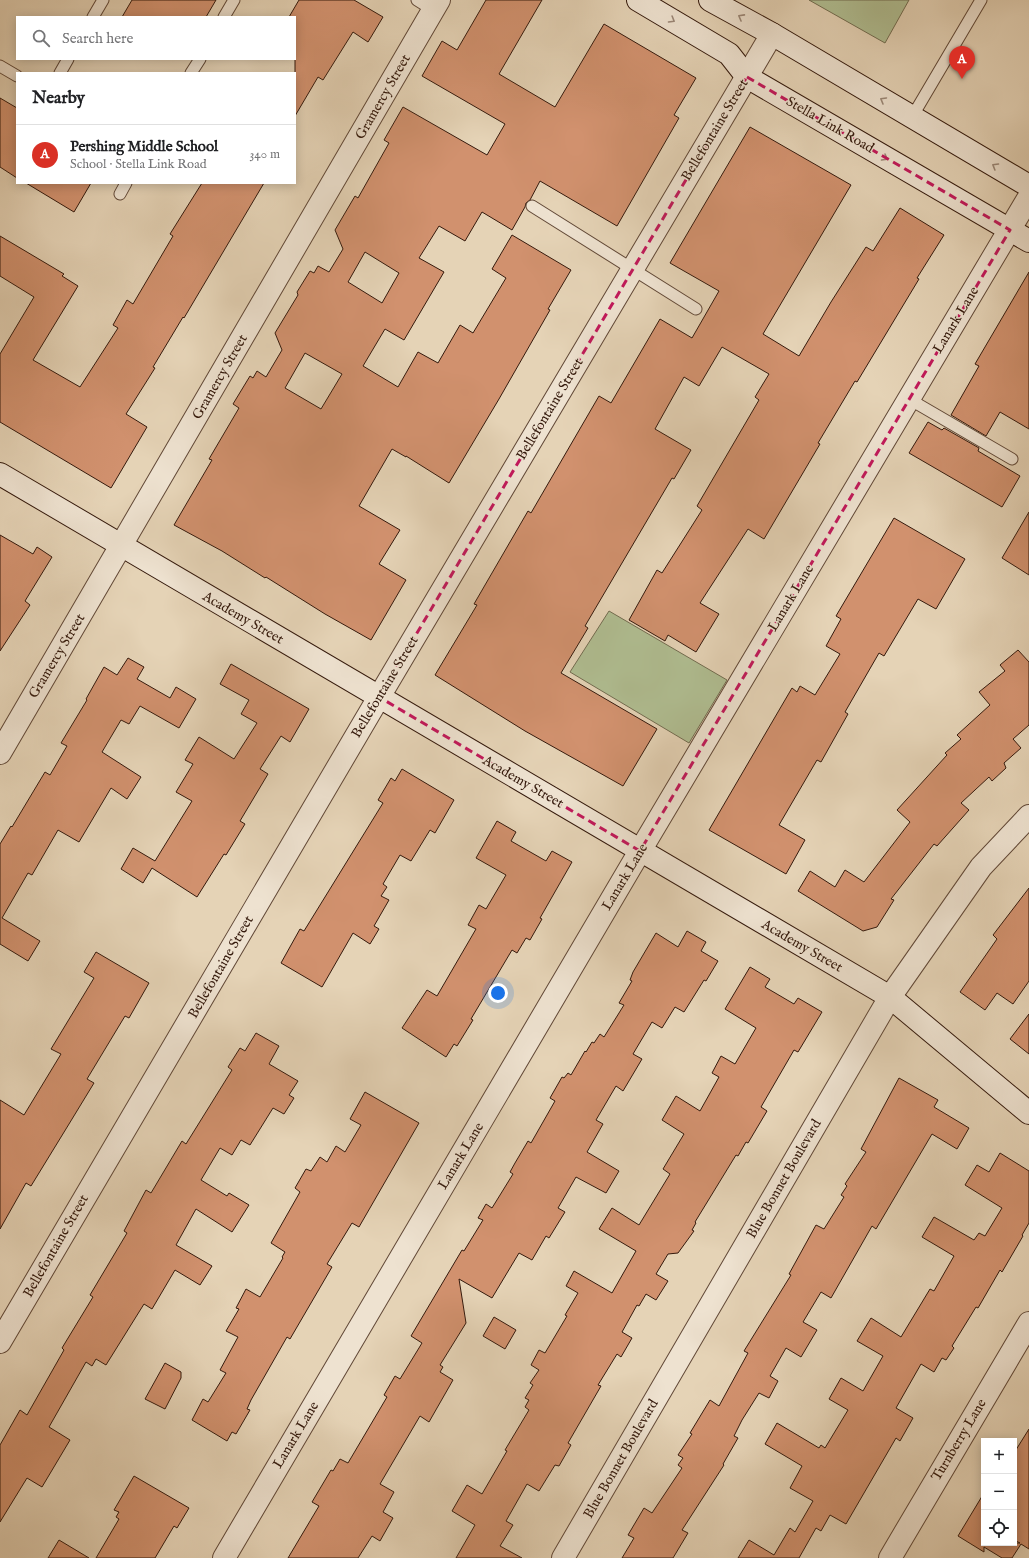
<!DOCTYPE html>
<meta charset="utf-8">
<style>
body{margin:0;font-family:"IM FELL English",serif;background:#f6f6f6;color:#202124}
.controls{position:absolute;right:12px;bottom:12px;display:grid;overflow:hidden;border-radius:0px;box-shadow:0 2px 10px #0003}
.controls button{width:36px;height:36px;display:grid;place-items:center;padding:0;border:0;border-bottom:1px solid #e0e0e0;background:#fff;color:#202124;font:20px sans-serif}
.you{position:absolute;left:498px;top:993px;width:14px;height:14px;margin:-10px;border:3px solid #fff;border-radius:50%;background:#1a73e8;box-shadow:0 0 0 6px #1a73e833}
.badge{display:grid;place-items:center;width:26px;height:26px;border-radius:50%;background:#d93025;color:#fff;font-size:13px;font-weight:700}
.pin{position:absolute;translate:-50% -33px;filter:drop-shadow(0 1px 2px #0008)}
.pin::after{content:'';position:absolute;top:21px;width:14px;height:12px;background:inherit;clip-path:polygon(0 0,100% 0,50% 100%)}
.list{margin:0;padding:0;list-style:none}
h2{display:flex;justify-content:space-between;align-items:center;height:52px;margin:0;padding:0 16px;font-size:17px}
h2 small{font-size:13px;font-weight:400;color:#757577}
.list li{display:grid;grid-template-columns:26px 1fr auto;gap:12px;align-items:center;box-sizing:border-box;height:60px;padding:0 16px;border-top:1px solid #e0e0e0}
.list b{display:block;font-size:15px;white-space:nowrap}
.list p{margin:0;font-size:13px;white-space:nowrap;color:#757577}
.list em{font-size:13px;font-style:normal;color:#757577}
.icon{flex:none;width:22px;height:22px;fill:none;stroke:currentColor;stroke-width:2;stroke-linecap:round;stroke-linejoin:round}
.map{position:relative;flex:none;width:1029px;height:1558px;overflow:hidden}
.search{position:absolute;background:#fff;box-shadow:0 2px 10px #0003;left:16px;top:16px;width:280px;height:44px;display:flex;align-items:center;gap:10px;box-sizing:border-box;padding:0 14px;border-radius:0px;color:#757577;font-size:15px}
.panel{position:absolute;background:#fff;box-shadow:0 2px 10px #0003;left:16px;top:72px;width:280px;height:112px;border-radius:0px}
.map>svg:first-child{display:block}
</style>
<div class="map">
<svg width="1029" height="1558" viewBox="0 0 1029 1558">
<rect width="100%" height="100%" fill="#e5d3b6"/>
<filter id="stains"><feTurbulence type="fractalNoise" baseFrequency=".005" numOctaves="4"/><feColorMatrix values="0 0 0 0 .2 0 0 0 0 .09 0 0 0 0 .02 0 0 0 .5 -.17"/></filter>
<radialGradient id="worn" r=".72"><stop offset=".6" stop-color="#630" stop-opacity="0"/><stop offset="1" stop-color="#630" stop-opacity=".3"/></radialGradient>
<path fill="#b0be92" stroke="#726c50" d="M 809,0 L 909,0 L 885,43 Z
M 609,611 L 727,680 L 689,743 L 570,672 Z"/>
<path fill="#d1916e" stroke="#351a0d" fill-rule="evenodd" d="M 132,0 L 216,0 L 206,17 L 122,17 Z
M 299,0 L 354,0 L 383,17 L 368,42 L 353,32 L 323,80 L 318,77 L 295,116 L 295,17 L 289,17 Z
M 486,0 L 542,0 L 499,74 L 555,107 L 604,24 L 696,78 L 674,115 L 679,118 L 617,226 L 540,181 L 530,200 L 526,203 L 525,207 L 512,230 L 482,212 L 465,241 L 439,226 L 419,258 L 444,272 L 404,340 L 385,329 L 363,366 L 398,387 L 418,352 L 438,363 L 460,325 L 473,333 L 506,278 L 492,269 L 512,235 L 571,270 L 548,309 L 550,310 L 499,399 L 449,483 L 406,456 L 406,457 L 392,449 L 359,506 L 400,530 L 379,564 L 406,580 L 371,640 L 325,614 L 266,577 L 265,578 L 222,551 L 174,525 L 212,460 L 209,459 L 239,408 L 233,404 L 250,376 L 253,378 L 257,371 L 266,377 L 282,350 L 275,333 L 298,295 L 297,292 L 310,271 L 314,273 L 318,266 L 329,272 L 343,249 L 335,230 L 355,196 L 358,198 L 389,143 L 384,140 L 403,107 L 487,155 L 505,124 L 422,76 L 442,41 L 457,50 ZM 365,252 L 399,273 L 382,303 L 348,282 ZM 305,353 L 342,374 L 321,409 L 285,388 Z
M 0,98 L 17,108 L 17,178 L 0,167 Z
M 750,127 L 851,185 L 763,334 L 799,356 L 831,302 L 866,247 L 873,251 L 900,208 L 944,235 L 917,278 L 919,279 L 857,382 L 855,381 L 818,443 L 820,444 L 764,539 L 748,529 L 700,603 L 719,614 L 696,652 L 668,635 L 665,641 L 629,620 L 657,570 L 662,573 L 702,510 L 697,506 L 759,400 L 755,397 L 769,374 L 722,347 L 699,386 L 684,377 L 655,429 L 691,450 L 674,479 L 672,478 L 585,626 L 588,628 L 561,673 L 657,729 L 623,786 L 525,731 L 435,675 L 477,605 L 474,604 L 528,511 L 531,513 L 599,396 L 611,403 L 660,319 L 692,338 L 719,291 L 670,263 Z
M 26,183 L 91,183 L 74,212 Z
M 202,183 L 264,183 L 184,318 L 183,317 L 153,367 L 155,368 L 126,414 L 147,427 L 111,488 L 0,422 L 0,354 L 34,297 L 0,276 L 0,236 L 64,274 L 62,276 L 78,286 L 33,360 L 80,387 L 118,328 L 113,325 L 127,300 L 133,304 L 173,236 L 170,234 Z
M 1029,272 L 1029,429 L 1000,412 L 986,436 L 951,415 L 979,366 L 975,364 Z
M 928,422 L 942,430 L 944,428 L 979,448 L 978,451 L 1020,476 L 1002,507 L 909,453 Z
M 1029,512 L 1029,575 L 1002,558 Z
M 894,518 L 965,559 L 936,609 L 918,599 L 884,656 L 879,653 L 845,712 L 848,714 L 821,762 L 817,760 L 779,825 L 805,840 L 786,874 L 709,830 L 792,688 L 797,692 L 800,686 L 815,695 L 840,654 L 826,646 L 841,619 L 836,616 Z
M 0,535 L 33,554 L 37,547 L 52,557 L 25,601 L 30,605 L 0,651 Z
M 1018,650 L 1029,662 L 1029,725 L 1013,739 L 1021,748 L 1004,763 L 1006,768 L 992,781 L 989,777 L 961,803 L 969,810 L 937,846 L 934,844 L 891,899 L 894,900 L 877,927 L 863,931 L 798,891 L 810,871 L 835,887 L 845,870 L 864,882 L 910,822 L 897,810 L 947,755 L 945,753 L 961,739 L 957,735 L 990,705 L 979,692 L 1005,671 L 1000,665 Z
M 128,658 L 144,667 L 137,679 L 170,698 L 176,687 L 196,699 L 179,728 L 140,706 L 129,724 L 121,720 L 102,752 L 141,777 L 127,799 L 111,788 L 79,842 L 58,830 L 32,875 L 28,873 L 2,918 L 40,941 L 28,961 L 0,944 L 0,844 L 11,826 L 12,827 L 45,772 L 50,775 L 67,746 L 61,743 L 87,700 L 86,699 L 104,667 L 117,675 Z
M 231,664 L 309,709 L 290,742 L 281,736 L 260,769 L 268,774 L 240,821 L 245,824 L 226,855 L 224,854 L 197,897 L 152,868 L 143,883 L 121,869 L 133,848 L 155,861 L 192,801 L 176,792 L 193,764 L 185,760 L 199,737 L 234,759 L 257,723 L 241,714 L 249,700 L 220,684 Z
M 402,769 L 454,800 L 435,833 L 430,830 L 411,861 L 400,855 L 383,884 L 387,887 L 381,896 L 389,900 L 374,926 L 379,929 L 370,944 L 353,933 L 322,987 L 281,963 L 300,929 L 304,931 L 383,803 L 378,800 L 391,778 L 395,781 Z
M 497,821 L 516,832 L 511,841 L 546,861 L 552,851 L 572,862 L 540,918 L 542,919 L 530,940 L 526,938 L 517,953 L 512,950 L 471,1019 L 473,1020 L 457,1046 L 454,1044 L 446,1057 L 402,1028 L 427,990 L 437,996 L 476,929 L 468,925 L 479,905 L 486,909 L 506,875 L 476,858 Z
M 1029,888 L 1029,981 L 1013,1004 L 997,993 L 985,1010 L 960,992 L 997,939 L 993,935 Z
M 687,931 L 706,942 L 701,951 L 718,961 L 706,981 L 704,980 L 684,1012 L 675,1007 L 662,1028 L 652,1022 L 633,1054 L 642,1059 L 623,1091 L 616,1086 L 596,1120 L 603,1124 L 587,1152 L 619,1171 L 606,1193 L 576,1177 L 558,1208 L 565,1212 L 549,1238 L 546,1236 L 532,1260 L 519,1253 L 492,1298 L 459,1279 L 466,1323 L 440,1365 L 443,1367 L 440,1372 L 453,1380 L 429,1422 L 420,1416 L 380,1484 L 394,1492 L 383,1512 L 393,1518 L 380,1541 L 372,1536 L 358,1558 L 288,1558 L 319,1506 L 312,1502 L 331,1470 L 333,1471 L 340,1459 L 348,1463 L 387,1397 L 384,1395 L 395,1376 L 400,1379 L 422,1343 L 411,1336 L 462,1250 L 464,1251 L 483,1220 L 478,1218 L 486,1204 L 492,1208 L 513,1174 L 510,1172 L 515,1163 L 528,1141 L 531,1143 L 555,1101 L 550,1098 L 562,1077 L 564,1078 L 568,1073 L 571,1075 L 585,1051 L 586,1052 L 592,1042 L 594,1043 L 600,1034 L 604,1037 L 624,1005 L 619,1003 L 632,981 L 630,980 L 633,972 L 656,933 L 678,947 Z
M 96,952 L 149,983 L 129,1018 L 125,1016 L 87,1079 L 94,1083 L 69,1124 L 31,1186 L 26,1183 L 0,1229 L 0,1100 L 24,1115 L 61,1054 L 51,1049 L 94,978 L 84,972 Z
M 750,967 L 770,979 L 765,987 L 794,1004 L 798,998 L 822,1012 L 798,1052 L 794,1050 L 761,1107 L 767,1111 L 748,1143 L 746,1142 L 738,1156 L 736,1155 L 695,1222 L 696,1223 L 692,1230 L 694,1231 L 678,1253 L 668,1254 L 656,1274 L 668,1281 L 656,1300 L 646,1294 L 639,1306 L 637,1305 L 622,1332 L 632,1338 L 621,1357 L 617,1354 L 598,1385 L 601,1386 L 568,1443 L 571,1445 L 559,1466 L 555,1465 L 539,1491 L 527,1484 L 506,1521 L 513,1525 L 500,1546 L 522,1558 L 456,1558 L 475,1525 L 452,1511 L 467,1485 L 482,1494 L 507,1451 L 505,1450 L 529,1410 L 525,1407 L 529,1400 L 525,1398 L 533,1385 L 530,1383 L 539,1370 L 531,1365 L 539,1350 L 545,1353 L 567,1316 L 565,1315 L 578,1293 L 566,1286 L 574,1271 L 612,1293 L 636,1251 L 599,1229 L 612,1208 L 639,1225 L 670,1174 L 663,1169 L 684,1134 L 662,1120 L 676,1096 L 700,1111 L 719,1077 L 712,1073 L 721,1056 L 735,1064 L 756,1028 L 725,1009 Z
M 1029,1014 L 1029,1054 L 1010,1039 Z
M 256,1033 L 279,1046 L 269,1064 L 298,1081 L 289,1095 L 294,1098 L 284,1114 L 273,1108 L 250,1145 L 241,1140 L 232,1155 L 220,1148 L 201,1180 L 227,1196 L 229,1193 L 249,1205 L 232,1232 L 196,1209 L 176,1245 L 212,1266 L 200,1285 L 175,1270 L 152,1309 L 144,1304 L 106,1365 L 96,1359 L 92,1366 L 86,1362 L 49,1427 L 70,1440 L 42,1487 L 27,1478 L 0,1522 L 0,1445 L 20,1410 L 27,1415 L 64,1350 L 62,1348 L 93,1297 L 90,1295 L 127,1233 L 124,1231 L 146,1190 L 151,1193 L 182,1141 L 186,1144 L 232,1070 L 228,1067 L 240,1048 L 245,1051 Z
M 899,1078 L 938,1100 L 934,1107 L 969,1128 L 957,1149 L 932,1134 L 876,1229 L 872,1226 L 831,1298 L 821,1292 L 803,1322 L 817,1330 L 801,1357 L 786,1348 L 770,1376 L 778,1381 L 769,1398 L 759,1393 L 742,1420 L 734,1436 L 738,1438 L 723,1464 L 724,1465 L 682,1530 L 688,1533 L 673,1558 L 622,1558 L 634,1538 L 628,1535 L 644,1508 L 652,1513 L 682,1468 L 678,1465 L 683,1458 L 678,1455 L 692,1434 L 690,1433 L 710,1400 L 719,1406 L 748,1353 L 744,1351 L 791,1275 L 789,1274 L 816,1225 L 824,1229 L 844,1197 L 841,1195 L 847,1186 L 845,1184 L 866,1152 L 861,1149 Z
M 365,1092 L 419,1123 L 359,1227 L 352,1223 L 327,1264 L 332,1267 L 290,1339 L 287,1337 L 251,1400 L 247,1409 L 250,1410 L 236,1434 L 232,1432 L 227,1441 L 192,1420 L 203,1399 L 208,1402 L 226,1373 L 220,1370 L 238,1337 L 226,1331 L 239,1309 L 236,1308 L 246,1289 L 260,1297 L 283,1258 L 282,1257 L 285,1252 L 271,1243 L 300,1192 L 295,1188 L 306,1169 L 311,1171 L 320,1157 L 327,1162 L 336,1146 L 345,1152 L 361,1125 L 350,1119 Z
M 1000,1153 L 1029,1171 L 1029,1223 L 1022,1235 L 1023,1236 L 1002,1272 L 1000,1270 L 978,1308 L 976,1307 L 952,1346 L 954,1348 L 946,1360 L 942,1358 L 934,1372 L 921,1364 L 896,1408 L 913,1418 L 900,1441 L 896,1438 L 846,1524 L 830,1515 L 821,1531 L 816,1528 L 799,1558 L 738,1558 L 749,1540 L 774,1555 L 790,1528 L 795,1532 L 813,1501 L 790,1488 L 802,1466 L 765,1444 L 777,1423 L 819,1448 L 821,1445 L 825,1448 L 848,1410 L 829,1399 L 841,1378 L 863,1391 L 883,1356 L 857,1341 L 871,1318 L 901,1337 L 930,1289 L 934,1291 L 954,1256 L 922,1237 L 934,1217 L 974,1240 L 979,1233 L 985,1236 L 1002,1208 L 965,1185 L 977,1165 L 989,1172 Z
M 494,1317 L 516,1330 L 505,1349 L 483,1336 Z
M 165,1363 L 181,1372 L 181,1378 L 165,1409 L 145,1399 Z
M 1029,1429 L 1029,1549 L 1021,1544 L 1012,1558 L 1002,1558 L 984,1547 L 984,1552 L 958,1536 L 984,1493 L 984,1543 L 1020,1543 L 1014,1540 L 1014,1453 Z
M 134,1476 L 189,1508 L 177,1528 L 174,1526 L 155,1558 L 96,1558 L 119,1519 L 116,1517 L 119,1512 L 114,1510 Z
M 59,1540 L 89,1558 L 48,1558 Z"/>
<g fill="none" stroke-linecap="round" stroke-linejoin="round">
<defs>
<path id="lane" d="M 417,0 L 433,10
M 93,17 L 103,0
M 224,17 L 234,0
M 0,66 L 17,76
M 60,73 L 68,59
M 191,73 L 200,59
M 912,117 L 981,0
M 120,194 L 126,183
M 532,206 L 696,309
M 909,399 L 1012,459"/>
<path id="street" d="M 0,753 L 439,0
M 0,1342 L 379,697 L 772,34
M 224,1558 L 640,851 L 1029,197
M 563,1558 L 890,997 L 981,867 L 1029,816
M 890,1558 L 1029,1323"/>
<path id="secondary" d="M 638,0 L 729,54 L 747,77 L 1029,241
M 710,0 L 772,34 L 1029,186
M 0,474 L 890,997 L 1029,1113"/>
</defs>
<use href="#lane" stroke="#614837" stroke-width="13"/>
<use href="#street" stroke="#614837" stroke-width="24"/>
<use href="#secondary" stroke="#351a0d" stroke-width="24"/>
<use href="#lane" stroke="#eee2d0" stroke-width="11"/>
<use href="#street" stroke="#eee2d0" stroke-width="22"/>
<use href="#secondary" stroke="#eee2d0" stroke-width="22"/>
</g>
<defs><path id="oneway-chevron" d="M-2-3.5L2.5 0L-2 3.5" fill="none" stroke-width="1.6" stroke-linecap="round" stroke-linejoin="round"/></defs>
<g stroke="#9b8878">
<use href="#oneway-chevron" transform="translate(741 17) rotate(-151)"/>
<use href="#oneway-chevron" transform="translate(672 20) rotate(31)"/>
<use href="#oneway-chevron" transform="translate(883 100) rotate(-150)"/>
<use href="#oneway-chevron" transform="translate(885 158) rotate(30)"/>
<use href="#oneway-chevron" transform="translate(995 166) rotate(-149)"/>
</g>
<path fill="none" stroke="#c2185b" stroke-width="3" stroke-dasharray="8 5" stroke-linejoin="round" d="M 747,77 L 1010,230 L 640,851 L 379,697 Z"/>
<g text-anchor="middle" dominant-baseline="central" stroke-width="3" stroke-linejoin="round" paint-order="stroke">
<g font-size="14" fill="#351a0d" stroke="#eee2d0">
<text transform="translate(383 97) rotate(-60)">Gramercy Street</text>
<text transform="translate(830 125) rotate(30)">Stella Link Road</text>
<text transform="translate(715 130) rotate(-59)">Bellefontaine Street</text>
<text transform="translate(956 320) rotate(-59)">Lanark Lane</text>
<text transform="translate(220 377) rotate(-60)">Gramercy Street</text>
<text transform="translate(550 409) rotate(-59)">Bellefontaine Street</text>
<text transform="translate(791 598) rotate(-59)">Lanark Lane</text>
<text transform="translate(243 618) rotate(30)">Academy Street</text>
<text transform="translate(57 656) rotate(-59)">Gramercy Street</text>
<text transform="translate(385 687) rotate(-59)">Bellefontaine Street</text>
<text transform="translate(523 782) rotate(30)">Academy Street</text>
<text transform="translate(625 877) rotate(-59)">Lanark Lane</text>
<text transform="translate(802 946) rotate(30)">Academy Street</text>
<text transform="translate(221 967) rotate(-60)">Bellefontaine Street</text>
<text transform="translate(461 1156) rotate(-59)">Lanark Lane</text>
<text transform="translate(784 1179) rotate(-60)">Blue Bonnet Boulevard</text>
<text transform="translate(56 1246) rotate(-60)">Bellefontaine Street</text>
<text transform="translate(296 1435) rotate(-59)">Lanark Lane</text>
<text transform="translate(959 1440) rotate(-59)">Turnberry Lane</text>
<text transform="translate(621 1459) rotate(-60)">Blue Bonnet Boulevard</text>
</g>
</g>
<rect width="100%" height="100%" filter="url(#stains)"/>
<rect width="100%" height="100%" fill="url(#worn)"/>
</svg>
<div class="controls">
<button>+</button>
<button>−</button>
<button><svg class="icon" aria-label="locate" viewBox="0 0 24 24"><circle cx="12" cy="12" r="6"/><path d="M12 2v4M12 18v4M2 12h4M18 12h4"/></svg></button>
</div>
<div class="you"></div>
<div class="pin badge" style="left:962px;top:79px">A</div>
<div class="search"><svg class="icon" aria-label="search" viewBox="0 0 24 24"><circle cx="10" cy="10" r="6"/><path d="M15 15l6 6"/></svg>Search here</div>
<section class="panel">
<h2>Nearby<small></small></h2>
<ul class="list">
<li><span class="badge">A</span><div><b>Pershing Middle School</b><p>School · Stella Link Road</p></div><em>340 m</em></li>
</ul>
</section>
</div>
